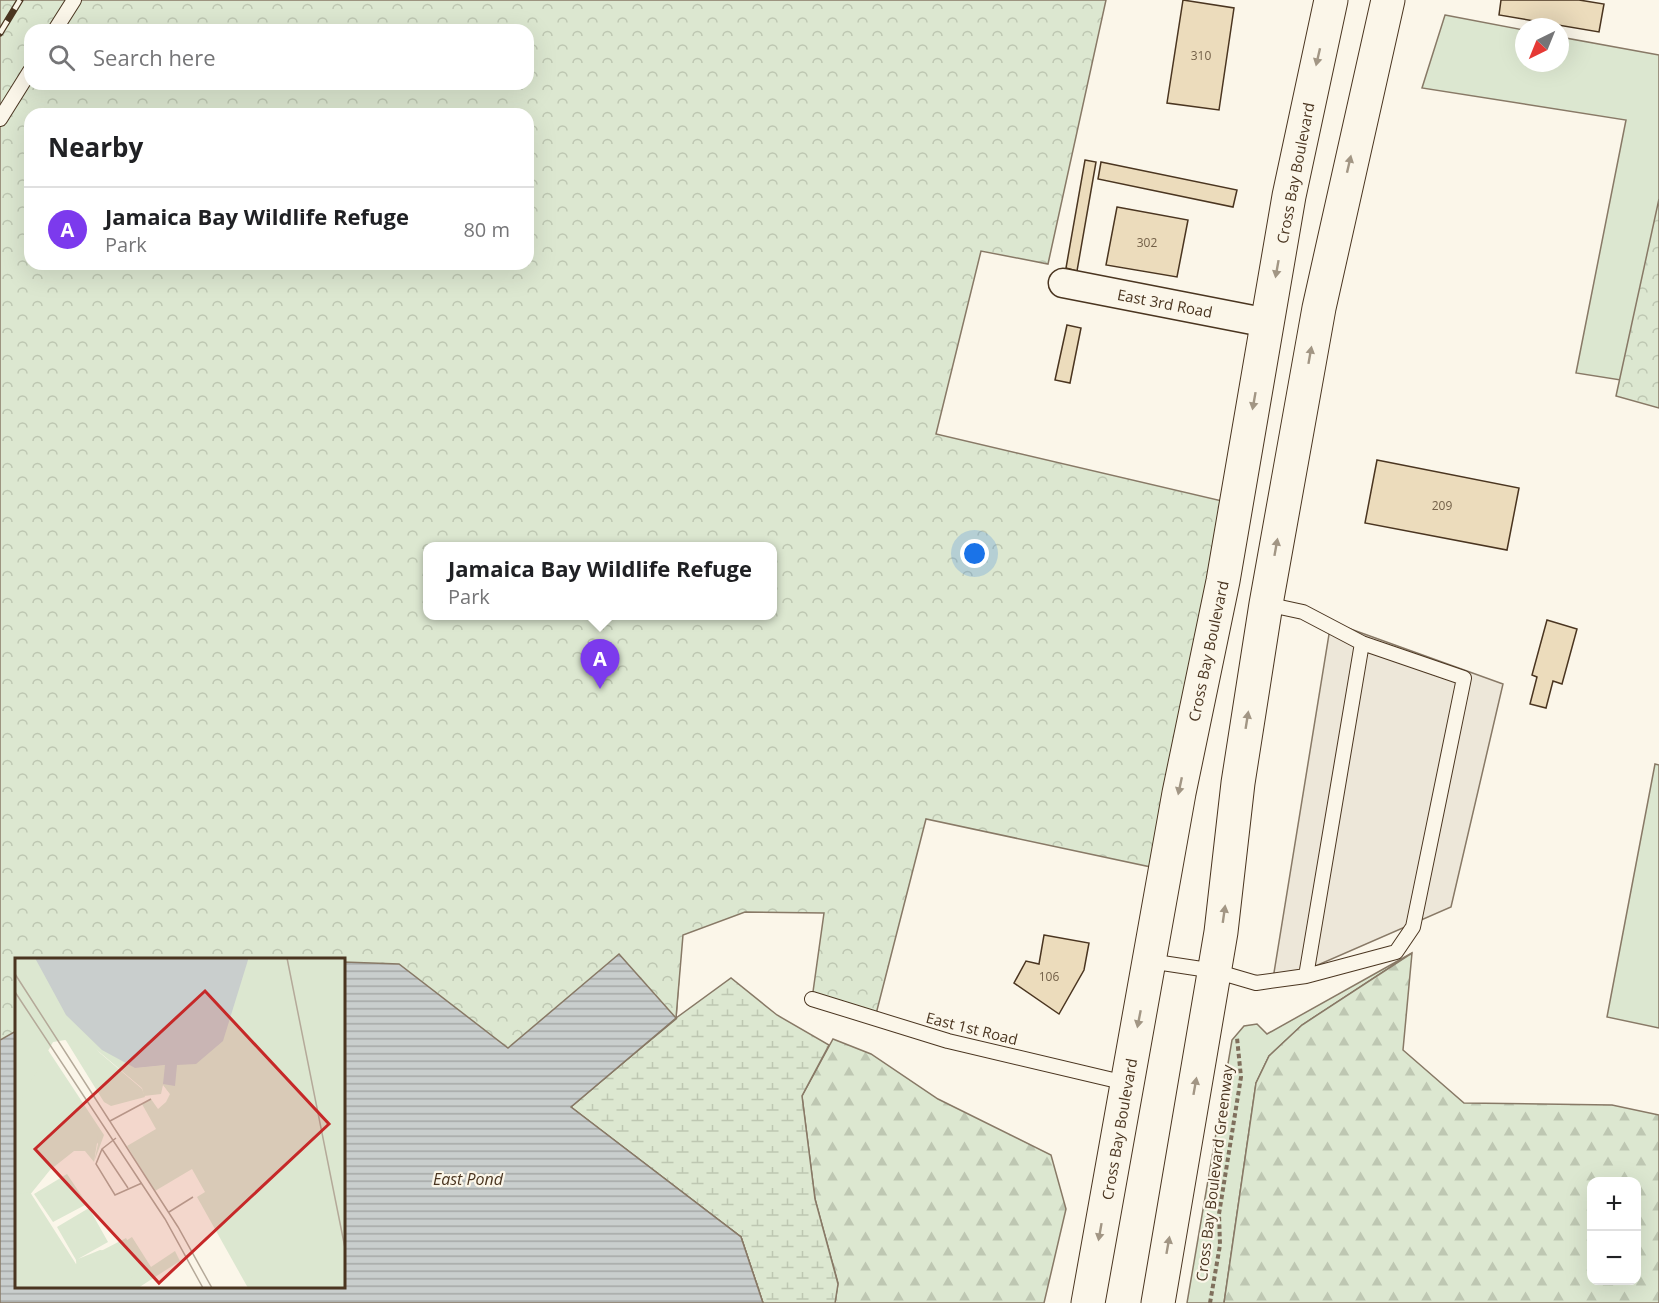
<!DOCTYPE html>
<meta charset="utf-8">
<style>
body{margin:0;font-family:"Open Sans",sans-serif;background:#f2f2f2;color:#202124}
.controls{position:absolute;right:18px;bottom:18px;display:grid;overflow:hidden;border-radius:12px;box-shadow:0 6px 24px #0002}
.controls button{width:54px;height:54px;display:grid;place-items:center;padding:0;border:0;border-bottom:2px solid #e0e0e0;background:#fff;color:#202124;font:30px sans-serif}
.compass{position:absolute;left:1515px;top:18px;width:54px;height:54px;border-radius:50%;background:#fff;box-shadow:0 6px 24px #0002;rotate:223deg}
.you{position:absolute;left:975px;top:554px;width:21px;height:21px;margin:-15px;border:4px solid #fff;border-radius:50%;background:#1a73e8;box-shadow:0 0 0 9px #1a73e833}
.badge{display:grid;place-items:center;width:39px;height:39px;border-radius:50%;background:#7c3aed;color:#fff;font-size:20px;font-weight:700}
.pin{position:absolute;translate:-50% -50px;filter:drop-shadow(0 2px 3px #0008)}
.pin::after{content:'';position:absolute;top:32px;width:21px;height:18px;background:inherit;clip-path:polygon(0 0,100% 0,50% 100%)}
.popup{position:absolute;left:423px;top:542px;width:354px;height:78px;box-sizing:border-box;display:grid;place-content:center;border-radius:12px;background:#fff;filter:drop-shadow(0 2px 4px #0005);font-size:20px;white-space:nowrap;color:#757577}
.popup b{font-size:22px;color:#202124}
.popup::after{content:'';position:absolute;left:50%;top:100%;margin-left:-12px;border:12px solid transparent;border-top-color:#fff}
.list{margin:0;padding:0;list-style:none}
h2{display:flex;justify-content:space-between;align-items:center;height:78px;margin:0;padding:0 24px;font-size:26px}
h2 small{font-size:20px;font-weight:400;color:#757577}
.list li{display:grid;grid-template-columns:39px 1fr auto;gap:18px;align-items:center;box-sizing:border-box;height:84px;padding:0 24px;border-top:2px solid #e0e0e0}
.list b{display:block;font-size:22px;white-space:nowrap}
.list p{margin:0;font-size:20px;white-space:nowrap;color:#757577}
.list em{font-size:20px;font-style:normal;color:#757577}
.icon{flex:none;width:33px;height:33px;fill:none;stroke:currentColor;stroke-width:2;stroke-linecap:round;stroke-linejoin:round}
.map{position:relative;flex:none;width:1659px;height:1303px;overflow:hidden}
.search{position:absolute;background:#fff;box-shadow:0 6px 24px #0002;left:24px;top:24px;width:510px;height:66px;display:flex;align-items:center;gap:15px;box-sizing:border-box;padding:0 21px;border-radius:18px;color:#757577;font-size:22px}
.panel{position:absolute;background:#fff;box-shadow:0 6px 24px #0002;left:24px;top:108px;width:510px;height:162px;border-radius:18px}
.map>svg:first-child{display:block}
</style>
<div class="map">
<svg width="1659" height="1303" viewBox="0 0 1659 1303">
<defs>
<pattern id="forest-firs" width="22" height="20" patternUnits="userSpaceOnUse" patternTransform="scale(1.5)"><rect width="22" height="20" fill="#dce7d0"/><path d="M5 1l3.5 6h-7zM16 11l3.5 6h-7z" fill="#bec7b2"/></pattern>
<pattern id="wetland-marsh" width="20" height="14" patternUnits="userSpaceOnUse" patternTransform="scale(1.5)"><rect width="20" height="14" fill="#dce7d0"/><path d="M1 5h8M5 5V1M11 12h8M15 12V8" fill="none" stroke="#bec7b2"/></pattern>
<pattern id="park-crowns" width="20" height="18" patternUnits="userSpaceOnUse" patternTransform="scale(1.5)"><rect width="20" height="18" fill="#dce7d0"/><path d="M2 6a3 3 0 1 1 6 0M12 15a3 3 0 1 1 6 0" fill="none" stroke="#bec7b2"/></pattern>
<pattern id="water-rules" width="6" height="5" patternUnits="userSpaceOnUse" patternTransform="scale(1.5)"><rect width="6" height="5" fill="#c9cecd"/><path d="M0 2.5h6" fill="none" stroke="#a5a8a6"/></pattern>
</defs>
<rect width="100%" height="100%" fill="#fbf6e9"/>
<path fill="#dce7d0" stroke="#887966" stroke-width="1.5" d="M 1445,15 L 1524,30 L 1524,63 L 1560,63 L 1560,37 L 1659,55 L 1659,386 L 1576,373 L 1626,120 L 1422,88 Z
M 1655,764 L 1659,765 L 1659,1028 L 1607,1017 Z
M 1412,953 L 1302,1025 L 1269,1056 L 1256,1083 L 1224,1303 L 1187,1303 L 1232,1040 L 1244,1026 L 1257,1024 L 1267,1034 Z"/>
<path fill="url(#forest-firs)" stroke="#887966" stroke-width="1.5" fill-rule="evenodd" d="M 1412,953 L 1403,1050 L 1464,1103 L 1612,1105 L 1659,1115 L 1659,1303 L 1224,1303 L 1256,1083 L 1269,1056 L 1302,1025 ZM 1592,1182 L 1636,1182 L 1636,1280 L 1592,1280 Z
M 833,1039 L 871,1054 L 938,1099 L 1051,1155 L 1066,1209 L 1044,1303 L 835,1303 L 838,1283 L 815,1199 L 802,1096 Z"/>
<path fill="url(#wetland-marsh)" stroke="#887966" stroke-width="1.5" d="M 682,935 L 676,1018 L 731,978 L 777,1015 L 829,1045 L 802,1096 L 815,1199 L 838,1284 L 835,1303 L 763,1303 L 741,1237 L 570,1107 L 676,1019 L 344,960 L 16,960 Z"/>
<path fill="url(#park-crowns)" stroke="#887966" stroke-width="1.5" fill-rule="evenodd" d="M 0,0 L 1106,0 L 1048,264 L 981,251 L 936,434 L 1235,504 L 1165,870 L 926,819 L 875,1018 L 812,999 L 824,913 L 745,912 L 683,935 L 676,1018 L 571,1107 L 741,1237 L 763,1303 L 0,1303 ZM 30,30 L 528,30 L 528,84 L 30,84 ZM 30,114 L 528,114 L 528,264 L 30,264 ZM 428,546 L 772,546 L 772,616 L 428,616 ZM 16,960 L 344,960 L 344,1286 L 16,1286 Z
M 1659,199 L 1659,408 L 1616,396 Z"/>
<path fill="#ede7d9" stroke="#887966" stroke-width="1.5" d="M 1331,622 L 1503,684 L 1451,907 L 1272,985 Z"/>
<path fill="url(#water-rules)" stroke="#887966" stroke-width="1.5" d="M 619,954 L 676,1018 L 571,1107 L 741,1237 L 763,1303 L 0,1303 L 0,1040 L 16,1031 L 16,1286 L 344,1286 L 344,962 L 399,964 L 508,1048 Z"/>
<path fill="#ecdcbc" stroke="#4a3520" stroke-width="1.5" d="M 1183,0 L 1234,8 L 1219,110 L 1167,103 Z
M 1501,0 L 1579,0 L 1604,4 L 1599,32 L 1499,15 Z
M 1085,160 L 1096,162 L 1077,271 L 1066,268 Z
M 1101,162 L 1237,190 L 1233,207 L 1098,179 Z
M 1117,207 L 1188,220 L 1177,277 L 1106,265 Z
M 1067,325 L 1081,328 L 1070,383 L 1055,380 Z
M 1377,460 L 1519,488 L 1507,550 L 1365,523 Z
M 1547,620 L 1577,629 L 1562,684 L 1553,681 L 1546,708 L 1530,704 L 1537,677 L 1532,675 Z
M 1044,935 L 1089,943 L 1084,970 L 1059,1014 L 1014,983 L 1026,961 L 1039,964 Z"/>
<g fill="none" stroke-linecap="round" stroke-linejoin="round">
<defs>
<path id="lane" d="M 55,30 L 74,0
M 0,119 L 30,71
M 1149,961 L 1215,971 L 1256,983 L 1306,976 L 1396,952 L 1413,927 L 1464,678 L 1362,643 L 1303,612 L 1266,604
M 1306,976 L 1362,643
M 812,999 L 948,1041 L 1126,1083"/>
<path id="street" d="M 1063,283 L 1268,323"/>
<path id="primary" d="M 1088,1303 L 1179,793 L 1223,581 L 1289,196 L 1331,0
M 1158,1303 L 1221,932 L 1238,783 L 1266,604 L 1319,308 L 1388,0"/>
</defs>
<use href="#lane" stroke="#4a3520" stroke-width="16"/>
<use href="#street" stroke="#4a3520" stroke-width="31"/>
<use href="#primary" stroke="#4a3520" stroke-width="35"/>
<path stroke="#7f6f5c" stroke-width="4" stroke-dasharray="4.5 3" stroke-linecap="butt" d="M 1210,1303 L 1220,1245 L 1219,1214 L 1241,1077 L 1237,1038"/>
<use href="#lane" stroke="#fbf6e9" stroke-width="14"/>
<use href="#street" stroke="#fbf6e9" stroke-width="28"/>
<use href="#primary" stroke="#fbf6e9" stroke-width="33"/>
<defs>
<path id="rail" d="M 0,33 L 20,0"/>
</defs>
<use href="#rail" stroke="#4a3520" stroke-width="7"/>
<use href="#rail" stroke="#fbf6e9" stroke-width="4.5" stroke-dasharray="14" stroke-linecap="butt"/>
</g>
<defs><path id="oneway-solid" d="M-6-.8H1V-3.2L6.5 0L1 3.2V.8H-6Z" transform="scale(1.5)"/></defs>
<g fill="#a29684">
<use href="#oneway-solid" transform="translate(1318 57) rotate(103)"/>
<use href="#oneway-solid" transform="translate(1349 164) rotate(-77)"/>
<use href="#oneway-solid" transform="translate(1277 269) rotate(100)"/>
<use href="#oneway-solid" transform="translate(1310 355) rotate(-80)"/>
<use href="#oneway-solid" transform="translate(1254 401) rotate(100)"/>
<use href="#oneway-solid" transform="translate(1276 547) rotate(-80)"/>
<use href="#oneway-solid" transform="translate(1247 720) rotate(-81)"/>
<use href="#oneway-solid" transform="translate(1180 786) rotate(102)"/>
<use href="#oneway-solid" transform="translate(1224 914) rotate(-82)"/>
<use href="#oneway-solid" transform="translate(1139 1019) rotate(101)"/>
<use href="#oneway-solid" transform="translate(1195 1086) rotate(-80)"/>
<use href="#oneway-solid" transform="translate(1100 1232) rotate(100)"/>
<use href="#oneway-solid" transform="translate(1168 1245) rotate(-80)"/>
</g>
<g text-anchor="middle" dominant-baseline="central" stroke-width="4.5" stroke-linejoin="round" paint-order="stroke">
<g font-size="12" fill="#725f47">
<text x="1201" y="55">310</text>
<text x="1147" y="242">302</text>
<text x="1442" y="505">209</text>
<text x="1049" y="976">106</text>
</g>
<g font-size="15" fill="#4a3520" stroke="#fbf6e9">
<text transform="translate(1295 173) rotate(-79)">Cross Bay Boulevard</text>
<text transform="translate(1165 303) rotate(11)">East 3rd Road</text>
<text transform="translate(1208 651) rotate(-78)">Cross Bay Boulevard</text>
<text transform="translate(972 1028) rotate(14)">East 1st Road</text>
<text transform="translate(1119 1129) rotate(-80)">Cross Bay Boulevard</text>
<text transform="translate(1214 1173) rotate(-83)">Cross Bay Boulevard Greenway</text>
</g>
<g font-size="16" font-style="italic" fill="#4a3520" stroke="#fbf6e9">
<text x="468" y="1179">East Pond</text>
</g>
</g>
<g transform="translate(15 958)">
<rect width="330" height="330" fill="#fbf6e9"/>
<path d="M 0,42 L 89,177 L 79,204 L 83,186 L 0,53 ZM 52,216 L 72,246 L 38,264 L 19,236 ZM 74,250 L 93,284 L 63,301 L 85,292 L 95,293 L 117,279 L 136,309 L 160,293 L 165,303 L 123,330 L 63,330 L 61,302 L 42,269 Z" fill="#dce7d0"/>
<path d="M 0,0 L 85,95 L 127,131 L 130,139 L 96,148 L 89,144 ZM 0,53 L 83,179 L 79,204 L 70,193 L 59,193 L 35,212 L 14,238 L 0,330 Z" fill="#dce7d0"/>
<path d="M 63,76 L 120,110 L 150,107 L 155,136 L 148,127 L 146,136 L 129,138 L 127,130 Z" fill="#dce7d0"/>
<path d="M 0,0 L 330,0 L 330,330 L 233,330 L 182,239 L 190,234 L 177,211 L 140,233 L 112,188 L 141,171 L 127,146 L 136,141 L 143,151 L 151,144 L 155,136 L 148,126 L 150,107 L 120,110 L 87,92 L 50,82 L 38,84 L 0,152 ZM 0,230 L 3,236 L 15,234 L 61,306 L 111,280 L 129,311 L 101,330 L 0,330 Z" fill="#dce7d0"/>
<path d="M 20,0 L 233,0 L 233,2 L 208,83 L 181,106 L 162,107 L 160,128 L 148,126 L 150,107 L 120,110 L 87,92 L 51,57 Z" fill="#c9cecd"/>
<path fill="none" stroke="#b4a999" stroke-width="1.5" d="M 272,0 L 330,290M 0,16 L 163,269 L 197,330M 0,34 L 150,261 L 188,330M 95,163 L 136,141M 101,180 L 87,191 L 81,206 L 100,237 L 127,225M 87,191 L 113,230M 154,254 L 178,239"/>
<path fill="#c62828" fill-opacity="0.15" stroke="#c62828" stroke-width="3" d="M 190,33 L 314,166 L 144,325 L 20,191 Z"/>
<rect width="330" height="330" fill="none" stroke="#4a3520" stroke-width="3"/>
</g>
</svg>
<div class="controls">
<button>+</button>
<button>−</button>
</div>
<svg class="compass" viewBox="-18 -18 36 36"><path d="M0-13l5 13h-10z" fill="#e53935"/><path d="M0 13l5-13h-10z" fill="#757577"/></svg>
<div class="you"></div>
<div class="pin badge" style="left:600px;top:689px">A</div>
<div class="popup"><b>Jamaica Bay Wildlife Refuge</b>Park</div>
<div class="search"><svg class="icon" aria-label="search" viewBox="0 0 24 24"><circle cx="10" cy="10" r="6"/><path d="M15 15l6 6"/></svg>Search here</div>
<section class="panel">
<h2>Nearby<small></small></h2>
<ul class="list">
<li><span class="badge">A</span><div><b>Jamaica Bay Wildlife Refuge</b><p>Park</p></div><em>80 m</em></li>
</ul>
</section>
</div>
